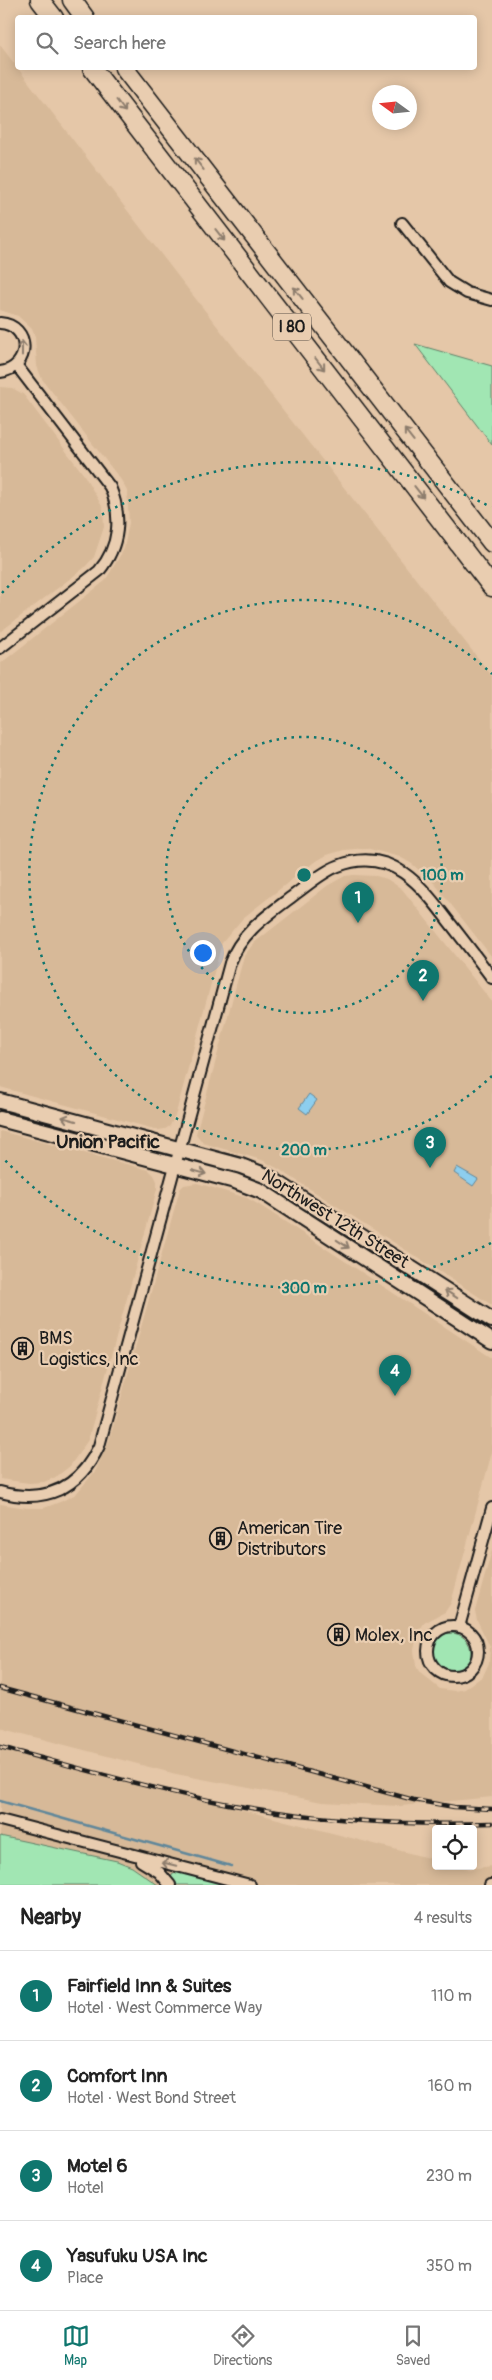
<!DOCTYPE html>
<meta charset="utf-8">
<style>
body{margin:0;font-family:Pangolin,sans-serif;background:#f2f2f2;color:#222}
.controls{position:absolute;right:15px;bottom:15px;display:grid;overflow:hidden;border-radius:5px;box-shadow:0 2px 12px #0003}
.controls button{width:45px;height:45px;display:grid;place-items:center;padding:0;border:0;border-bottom:1px solid #e0e0e0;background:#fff;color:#222;font:25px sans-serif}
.compass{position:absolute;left:372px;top:85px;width:45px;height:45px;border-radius:50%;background:#fff;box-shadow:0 2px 12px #0003;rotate:285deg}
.you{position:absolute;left:202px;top:952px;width:18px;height:18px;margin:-12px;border:4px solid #fff;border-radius:50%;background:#1a73e8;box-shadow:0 0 0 8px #1a73e833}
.badge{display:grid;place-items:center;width:32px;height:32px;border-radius:50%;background:#0f766e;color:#fff;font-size:16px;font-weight:700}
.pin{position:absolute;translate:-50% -41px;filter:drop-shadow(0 1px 2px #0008)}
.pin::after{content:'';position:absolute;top:26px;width:18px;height:15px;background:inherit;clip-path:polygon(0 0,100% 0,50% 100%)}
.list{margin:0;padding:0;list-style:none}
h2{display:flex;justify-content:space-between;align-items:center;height:65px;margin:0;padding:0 20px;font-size:21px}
h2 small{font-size:16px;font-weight:400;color:#767676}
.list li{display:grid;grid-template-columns:32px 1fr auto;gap:15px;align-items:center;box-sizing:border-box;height:90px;padding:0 20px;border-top:1px solid #e0e0e0}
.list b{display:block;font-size:19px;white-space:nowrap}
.list p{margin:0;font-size:16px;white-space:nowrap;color:#767676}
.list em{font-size:16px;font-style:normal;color:#767676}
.icon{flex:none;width:28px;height:28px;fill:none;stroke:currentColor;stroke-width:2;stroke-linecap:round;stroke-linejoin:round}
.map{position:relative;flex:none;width:492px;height:1885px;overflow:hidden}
.search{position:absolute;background:#fff;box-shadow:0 2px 12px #0003;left:15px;right:15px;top:15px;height:55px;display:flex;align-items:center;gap:12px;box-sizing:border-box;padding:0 18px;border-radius:5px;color:#767676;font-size:19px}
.sheet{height:425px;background:#fff}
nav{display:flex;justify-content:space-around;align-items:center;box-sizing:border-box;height:70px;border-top:1px solid #e0e0e0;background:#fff;font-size:14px;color:#767676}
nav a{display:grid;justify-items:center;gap:2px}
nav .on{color:#0f766e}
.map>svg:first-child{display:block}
</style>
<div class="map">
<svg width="492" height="1885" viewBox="0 0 492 1885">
<rect width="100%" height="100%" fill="#e5c7a8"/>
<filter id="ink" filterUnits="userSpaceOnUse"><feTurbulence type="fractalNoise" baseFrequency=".02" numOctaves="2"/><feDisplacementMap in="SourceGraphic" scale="10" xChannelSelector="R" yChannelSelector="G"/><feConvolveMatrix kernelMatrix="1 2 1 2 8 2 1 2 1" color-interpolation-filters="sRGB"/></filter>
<g filter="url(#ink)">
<path fill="#d7b998" d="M 0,45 L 177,275 L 492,676 L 492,957 L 435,884 L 412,864 L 400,857 L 366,848 L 344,850 L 327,855 L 313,863 L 243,918 L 222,943 L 176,1113 L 170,1126 L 165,1129 L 158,1130 L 0,1087 L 0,664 L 105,581 L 124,549 L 129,523 L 127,491 L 121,480 L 42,379 L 37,366 L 35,337 L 32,329 L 18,316 L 0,310 Z
M 0,387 L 12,388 L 23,394 L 84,475 L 103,508 L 104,527 L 94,557 L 84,568 L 0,632 Z
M 354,875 L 376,876 L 387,879 L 402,889 L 492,1002 L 492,1305 L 277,1168 L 262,1160 L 203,1143 L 196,1134 L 244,956 L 254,943 L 327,886 L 345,876 Z
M 0,1131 L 149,1170 L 154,1175 L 157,1181 L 157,1189 L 88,1440 L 70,1466 L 56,1477 L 44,1482 L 29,1483 L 0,1479 Z
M 197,1183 L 247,1198 L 261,1206 L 492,1358 L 492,1452 L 451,1603 L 445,1612 L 424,1623 L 417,1635 L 414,1650 L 416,1666 L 420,1673 L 440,1689 L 455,1691 L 465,1689 L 483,1676 L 489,1663 L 490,1647 L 477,1620 L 475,1611 L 492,1550 L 492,1797 L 400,1806 L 322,1802 L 176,1774 L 0,1728 L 0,1504 L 27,1508 L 44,1508 L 60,1502 L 76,1494 L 96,1470 L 109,1441 L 180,1189 L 184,1185 Z
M 0,1747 L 436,1860 L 436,1866 L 459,1866 L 470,1869 L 492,1866 L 492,1885 L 0,1885 Z"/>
<path fill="#a1e6b3" stroke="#5e8168" d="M 415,344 L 492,366 L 492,445 Z
M 0,1105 L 83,1130 L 52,1126 L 0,1113 Z
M 307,1213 L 324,1219 L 438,1292 L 437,1295 L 422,1289 L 306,1215 Z
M431 1653a20 20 0 1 1 40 0a20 20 0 1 1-40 0Z
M 0,1836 L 117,1861 L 132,1867 L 158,1885 L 0,1885 Z
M 179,1872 L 227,1885 L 176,1885 L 171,1877 L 173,1874 Z"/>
<path fill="#8dceee" stroke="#60879a" d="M 309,1094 L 317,1100 L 307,1114 L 299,1108 Z
M 457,1167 L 478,1179 L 473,1186 L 454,1173 Z"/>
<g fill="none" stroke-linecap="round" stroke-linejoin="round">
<path stroke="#60879a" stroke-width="2.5" d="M 0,1801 L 231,1866"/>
<defs>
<path id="street" d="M 402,223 L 449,282 L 467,293 L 492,300
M 0,323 C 31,325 32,368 0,372
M 0,648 L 99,571 C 120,546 122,516 110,487 L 17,366
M 0,1492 C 45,1504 79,1489 99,1446 L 230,963 C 241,932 268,915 294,895 C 308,885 322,872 338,866 C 391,845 422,886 450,923 C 464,941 478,959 492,978
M428 1651a25 25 0 1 1 50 0a25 25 0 1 1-50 0Z
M 459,1627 L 492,1508
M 0,1820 L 250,1885
M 141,1861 L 159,1872 L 170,1885
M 490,1885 L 492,1885"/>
<path id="secondary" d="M 0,1101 L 241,1166 L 267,1176 L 492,1320
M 0,1119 L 235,1181 L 261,1191 L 492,1341"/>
<path id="highway" d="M 40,0 L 54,18
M 72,0 L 85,18
M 92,68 L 492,587
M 124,68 L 492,543"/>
</defs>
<use href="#street" stroke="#1c1c1c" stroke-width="14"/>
<use href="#secondary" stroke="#1c1c1c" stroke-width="18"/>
<use href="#highway" stroke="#1c1c1c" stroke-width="21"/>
<use href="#street" stroke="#e9cdb0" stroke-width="10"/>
<use href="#secondary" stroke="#e9cdb0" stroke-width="14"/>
<use href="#highway" stroke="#e9cdb0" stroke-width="18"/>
<defs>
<path id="rail" d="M 0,1688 L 414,1800 L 454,1807 L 492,1809
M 0,1747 C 76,1767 151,1789 228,1804 C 315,1820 403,1826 492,1823"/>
</defs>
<use href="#rail" stroke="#1c1c1c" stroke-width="4.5"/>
<use href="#rail" stroke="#e9cdb0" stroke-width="2.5" stroke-dasharray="8" stroke-linecap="butt"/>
</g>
<defs><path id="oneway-shaft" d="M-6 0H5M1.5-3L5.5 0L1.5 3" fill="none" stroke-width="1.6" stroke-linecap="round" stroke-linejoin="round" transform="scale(1.25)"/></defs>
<g stroke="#8d7d6d">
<use href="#oneway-shaft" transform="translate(121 106) rotate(53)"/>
<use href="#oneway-shaft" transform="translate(199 164) rotate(-128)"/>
<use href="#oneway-shaft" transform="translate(220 235) rotate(52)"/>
<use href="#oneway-shaft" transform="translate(298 293) rotate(-128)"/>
<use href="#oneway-shaft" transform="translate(22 348) rotate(-90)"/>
<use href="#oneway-shaft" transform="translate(320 364) rotate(52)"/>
<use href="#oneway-shaft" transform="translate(409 435) rotate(-128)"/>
<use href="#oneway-shaft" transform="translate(419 492) rotate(52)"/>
<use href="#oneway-shaft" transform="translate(69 1119) rotate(-165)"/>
<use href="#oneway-shaft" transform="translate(199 1172) rotate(15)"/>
<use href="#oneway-shaft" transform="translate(343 1244) rotate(33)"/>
<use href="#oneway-shaft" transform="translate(451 1294) rotate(-147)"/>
<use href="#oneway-shaft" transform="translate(169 1864) rotate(-166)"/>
</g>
</g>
<g fill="none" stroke="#0f766e" stroke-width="2.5" stroke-dasharray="2.5 5">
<circle cx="304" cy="875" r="138"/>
<path d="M492 1076A275 275 0 1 1 492 674"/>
<path d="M491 1243A413 413 0 0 1 2 1157M2 593A413 413 0 0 1 491 507"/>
</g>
<defs>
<symbol id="building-ring" viewBox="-11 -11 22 22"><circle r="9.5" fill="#e9cdb0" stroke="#1c1c1c" stroke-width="1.5"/><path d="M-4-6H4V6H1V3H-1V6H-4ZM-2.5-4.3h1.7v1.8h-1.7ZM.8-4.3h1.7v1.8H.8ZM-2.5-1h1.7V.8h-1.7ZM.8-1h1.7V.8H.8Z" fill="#1c1c1c"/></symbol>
</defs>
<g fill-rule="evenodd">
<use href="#building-ring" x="10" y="1336" width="25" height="25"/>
<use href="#building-ring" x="208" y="1526" width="25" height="25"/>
<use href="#building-ring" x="326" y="1622" width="25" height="25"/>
</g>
<g text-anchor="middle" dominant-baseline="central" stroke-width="4.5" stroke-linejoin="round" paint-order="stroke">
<rect fill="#e9cdb0" stroke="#5a5148" stroke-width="1" x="273" y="313.5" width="38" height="27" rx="4"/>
<g font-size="16" font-weight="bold" fill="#1c1c1c">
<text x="292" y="327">I 80</text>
</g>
<g font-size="18" fill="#1c1c1c" stroke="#e9cdb0">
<text transform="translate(335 1219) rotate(32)">Northwest 12th Street</text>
</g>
<g font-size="18" fill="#1c1c1c" stroke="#e9cdb0" text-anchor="start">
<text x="39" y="1338">BMS<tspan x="39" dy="21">Logistics, Inc</tspan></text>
<text x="237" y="1528">American Tire<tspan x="237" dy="21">Distributors</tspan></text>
<text x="355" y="1635">Molex, Inc</text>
</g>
<g font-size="19" font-weight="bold" fill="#1c1c1c" stroke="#e9cdb0">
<text x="108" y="1142">Union Pacific</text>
</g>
</g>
<circle cx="304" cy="875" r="8" fill="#0f766e" stroke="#e9cdb0" stroke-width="2.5"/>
<g font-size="15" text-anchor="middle" font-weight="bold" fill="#0f766e" stroke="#e9cdb0" stroke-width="4.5" stroke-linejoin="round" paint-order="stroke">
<text x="442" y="880">100 m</text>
<text x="304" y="1155">200 m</text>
<text x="304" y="1293">300 m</text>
</g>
</svg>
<div class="controls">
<button><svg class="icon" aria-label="locate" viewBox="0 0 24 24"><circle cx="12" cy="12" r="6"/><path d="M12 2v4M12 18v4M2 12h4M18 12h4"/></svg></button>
</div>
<svg class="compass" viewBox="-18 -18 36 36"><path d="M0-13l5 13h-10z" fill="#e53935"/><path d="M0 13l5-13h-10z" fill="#767676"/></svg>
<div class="you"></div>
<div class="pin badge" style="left:358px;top:923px">1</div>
<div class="pin badge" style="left:423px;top:1001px">2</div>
<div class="pin badge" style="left:430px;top:1168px">3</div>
<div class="pin badge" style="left:395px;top:1396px">4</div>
<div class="search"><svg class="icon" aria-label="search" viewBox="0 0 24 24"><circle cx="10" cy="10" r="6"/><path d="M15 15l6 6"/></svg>Search here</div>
</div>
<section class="sheet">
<h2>Nearby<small>4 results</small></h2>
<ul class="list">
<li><span class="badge">1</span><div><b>Fairfield Inn &amp; Suites</b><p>Hotel · West Commerce Way</p></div><em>110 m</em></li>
<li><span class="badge">2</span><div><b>Comfort Inn</b><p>Hotel · West Bond Street</p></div><em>160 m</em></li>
<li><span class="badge">3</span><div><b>Motel 6</b><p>Hotel</p></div><em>230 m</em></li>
<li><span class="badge">4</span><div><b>Yasufuku USA Inc</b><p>Place</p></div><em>350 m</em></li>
</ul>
</section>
<nav>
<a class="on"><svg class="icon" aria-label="map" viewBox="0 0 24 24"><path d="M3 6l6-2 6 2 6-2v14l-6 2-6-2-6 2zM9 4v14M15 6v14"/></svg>Map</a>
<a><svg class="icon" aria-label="directions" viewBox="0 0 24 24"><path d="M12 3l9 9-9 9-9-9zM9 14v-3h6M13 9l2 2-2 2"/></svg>Directions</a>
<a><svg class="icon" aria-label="saved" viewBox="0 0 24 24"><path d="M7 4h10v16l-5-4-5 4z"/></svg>Saved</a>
</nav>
